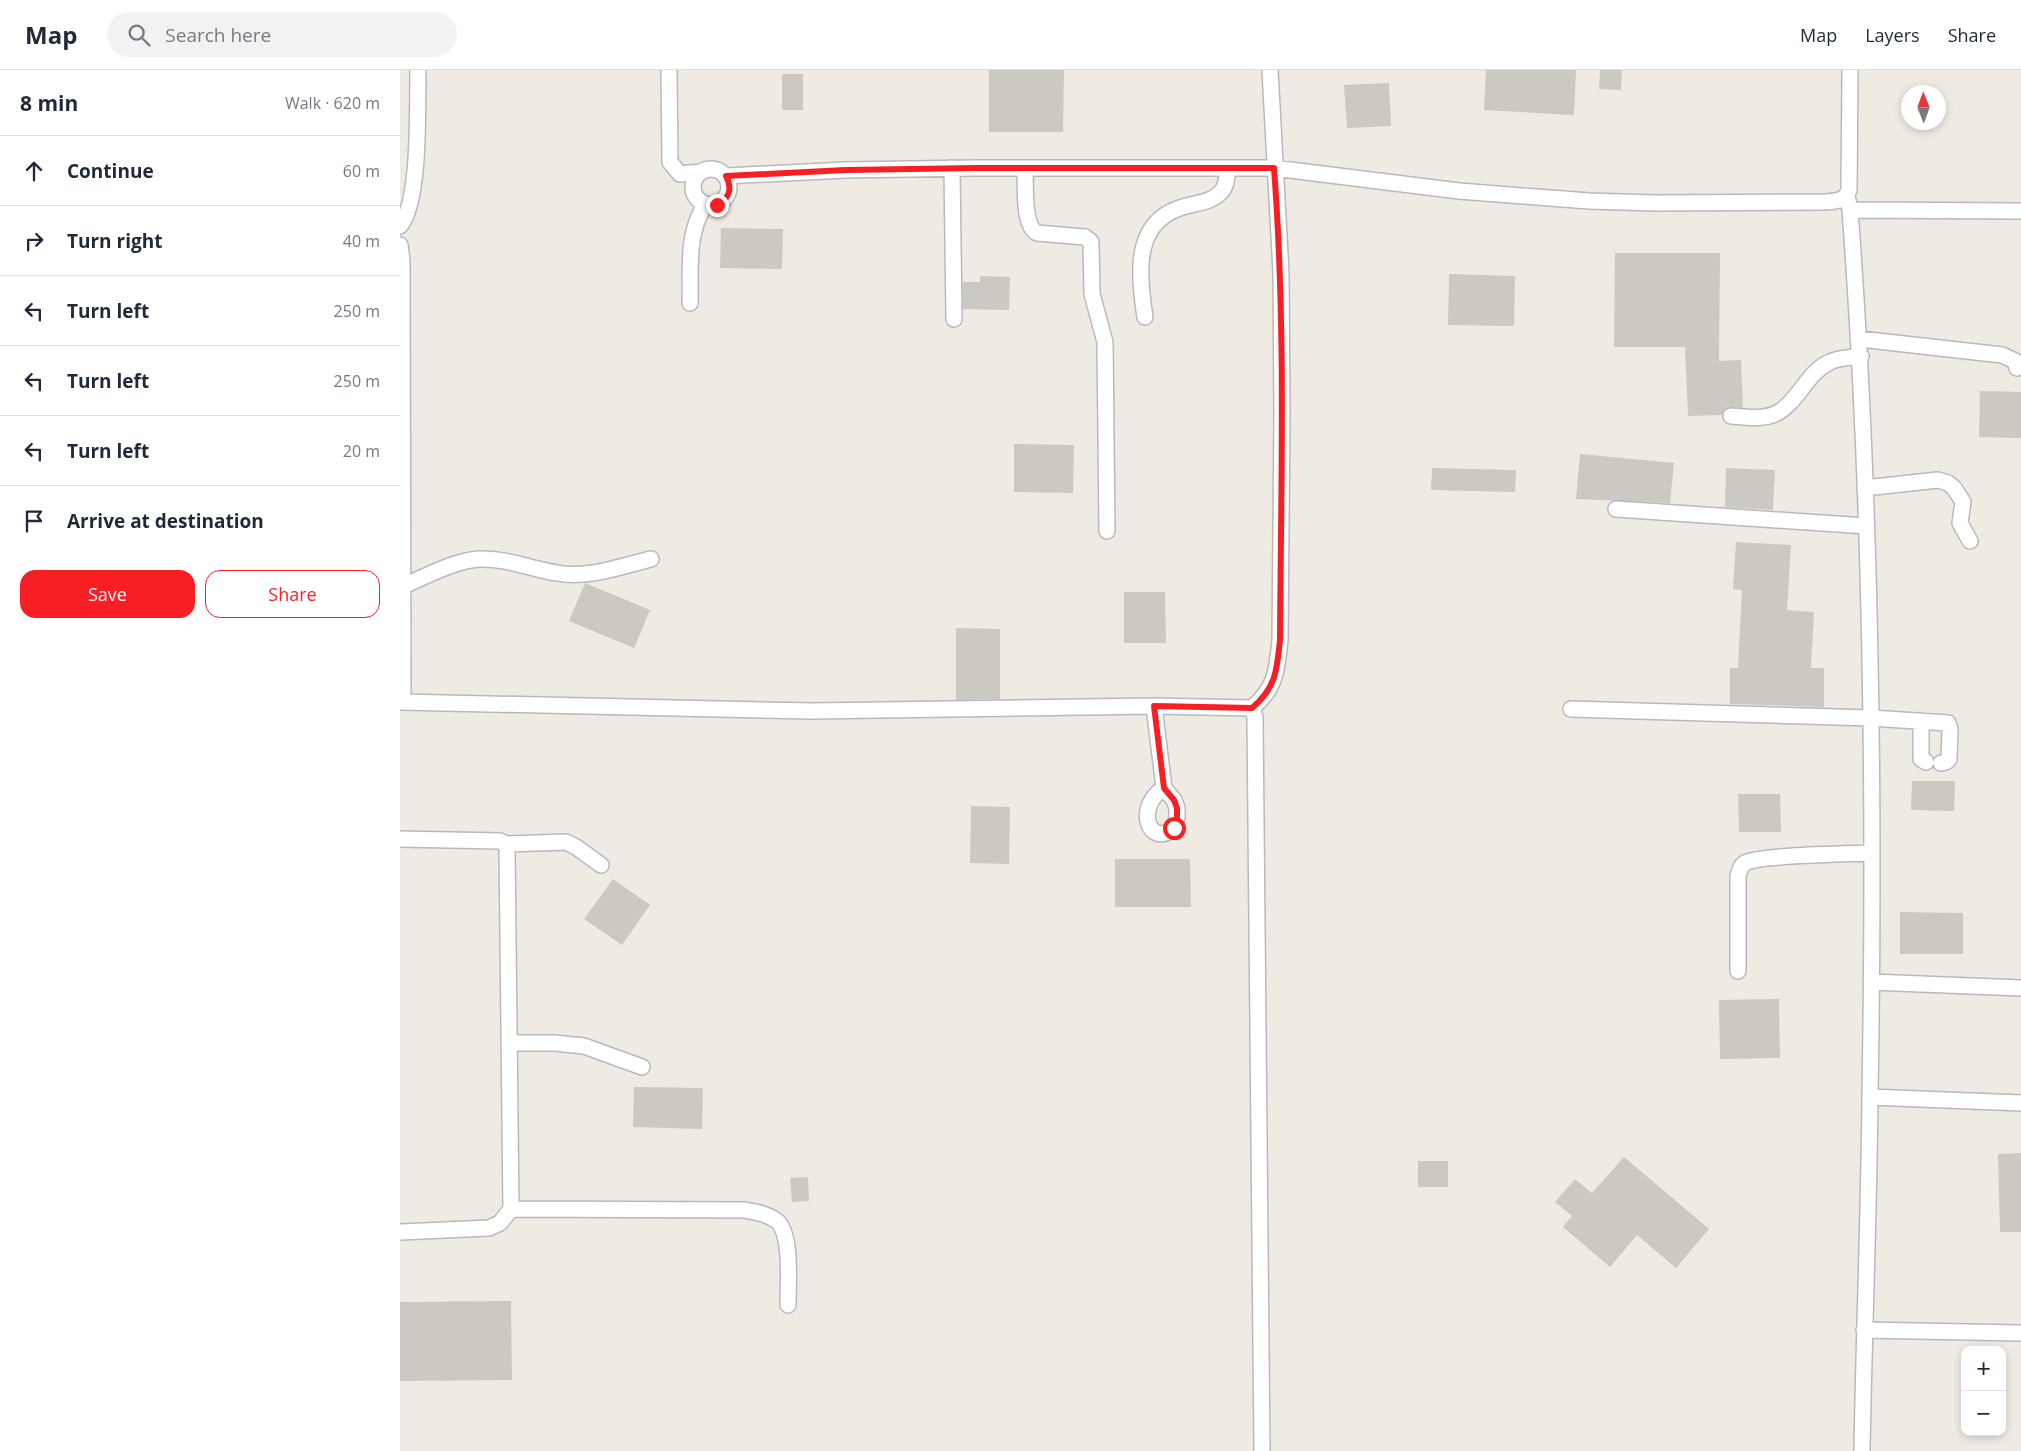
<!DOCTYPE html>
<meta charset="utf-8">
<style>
body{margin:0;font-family:"Open Sans",sans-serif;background:#f2f2f3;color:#1f2937}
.controls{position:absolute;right:15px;bottom:15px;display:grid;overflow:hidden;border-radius:10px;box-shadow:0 2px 8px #0003}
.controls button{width:45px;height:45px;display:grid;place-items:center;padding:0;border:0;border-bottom:1px solid #e0e1e3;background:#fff;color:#1f2937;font:25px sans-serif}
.compass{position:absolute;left:1501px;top:15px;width:45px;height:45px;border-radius:50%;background:#fff;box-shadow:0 2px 8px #0003;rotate:359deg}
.stop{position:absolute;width:15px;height:15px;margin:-11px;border:4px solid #f81f24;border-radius:50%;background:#fff}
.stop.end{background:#f81f24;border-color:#fff;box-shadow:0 1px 5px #0008}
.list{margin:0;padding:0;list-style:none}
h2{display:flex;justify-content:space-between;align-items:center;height:65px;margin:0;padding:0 20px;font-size:21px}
h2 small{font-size:16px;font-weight:400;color:#747a83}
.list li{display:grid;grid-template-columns:32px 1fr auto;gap:15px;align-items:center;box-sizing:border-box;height:70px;padding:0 20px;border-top:1px solid #e0e1e3}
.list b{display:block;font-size:19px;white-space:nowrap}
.list em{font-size:16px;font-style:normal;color:#747a83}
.actions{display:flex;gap:10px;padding:15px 20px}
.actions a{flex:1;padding:11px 0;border:1px solid #f81f24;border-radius:15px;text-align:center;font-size:18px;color:#f81f24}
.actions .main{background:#f81f24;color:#fff}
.icon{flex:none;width:28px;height:28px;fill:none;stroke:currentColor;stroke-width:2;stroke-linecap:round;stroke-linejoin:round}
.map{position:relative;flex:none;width:1621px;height:1381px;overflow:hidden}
header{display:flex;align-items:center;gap:30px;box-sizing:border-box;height:70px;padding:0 25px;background:#fff;border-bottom:1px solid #e0e1e3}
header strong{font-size:24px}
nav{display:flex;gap:28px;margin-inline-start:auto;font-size:18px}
.search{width:350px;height:45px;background:#f2f2f3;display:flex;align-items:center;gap:12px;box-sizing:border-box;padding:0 18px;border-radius:28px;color:#747a83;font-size:19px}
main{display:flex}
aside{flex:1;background:#fff}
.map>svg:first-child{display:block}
</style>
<header>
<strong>Map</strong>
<div class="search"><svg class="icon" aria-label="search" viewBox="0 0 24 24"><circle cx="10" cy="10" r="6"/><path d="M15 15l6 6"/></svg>Search here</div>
<nav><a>Map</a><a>Layers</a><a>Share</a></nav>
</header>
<main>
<aside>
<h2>8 min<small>Walk · 620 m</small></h2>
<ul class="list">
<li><svg class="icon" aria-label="ahead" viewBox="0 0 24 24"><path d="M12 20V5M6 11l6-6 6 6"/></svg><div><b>Continue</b></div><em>60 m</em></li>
<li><svg class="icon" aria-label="right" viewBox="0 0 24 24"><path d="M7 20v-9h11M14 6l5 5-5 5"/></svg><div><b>Turn right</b></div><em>40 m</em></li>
<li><svg class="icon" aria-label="left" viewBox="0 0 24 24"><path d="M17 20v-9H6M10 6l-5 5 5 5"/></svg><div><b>Turn left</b></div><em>250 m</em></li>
<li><svg class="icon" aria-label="left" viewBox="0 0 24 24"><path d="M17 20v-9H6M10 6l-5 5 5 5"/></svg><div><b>Turn left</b></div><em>250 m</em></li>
<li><svg class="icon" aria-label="left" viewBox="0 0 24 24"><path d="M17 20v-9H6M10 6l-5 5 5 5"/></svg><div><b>Turn left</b></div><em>20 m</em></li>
<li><svg class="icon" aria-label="arrive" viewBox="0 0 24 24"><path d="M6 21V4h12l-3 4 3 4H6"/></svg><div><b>Arrive at destination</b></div></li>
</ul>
<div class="actions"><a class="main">Save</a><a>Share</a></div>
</aside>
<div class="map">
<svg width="1621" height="1381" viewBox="0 0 1621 1381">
<rect width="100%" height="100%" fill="#efebe3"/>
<path fill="#ccc8c2" d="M 589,0 L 664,0 L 663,62 L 589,62 Z
M 1086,0 L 1176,0 L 1174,45 L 1084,40 Z
M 1200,0 L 1222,0 L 1221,20 L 1199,19 Z
M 382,4 L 403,4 L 403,40 L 382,40 Z
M 989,13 L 991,56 L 947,58 L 944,15 Z
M 321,158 L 383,159 L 382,199 L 320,198 Z
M 1215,183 L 1320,183 L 1319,291 L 1341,290 L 1343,338 L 1327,337 L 1322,345 L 1288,346 L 1285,277 L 1214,277 Z
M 1049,204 L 1115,206 L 1114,256 L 1048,255 Z
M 580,206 L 610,207 L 609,240 L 563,239 L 563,212 L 580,212 Z
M 1580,321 L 1621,322 L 1621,368 L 1579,367 Z
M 614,374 L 674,375 L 673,423 L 614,422 Z
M 1180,384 L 1274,393 L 1270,433 L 1176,429 Z
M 1032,398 L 1116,400 L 1115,422 L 1031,420 Z
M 1326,398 L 1375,400 L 1373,440 L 1325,437 Z
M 1336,472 L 1391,475 L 1387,540 L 1414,542 L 1411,598 L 1424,598 L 1424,637 L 1330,634 L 1330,598 L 1338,598 L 1342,520 L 1333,519 Z
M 185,513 L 250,540 L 234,578 L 169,551 Z
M 724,522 L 765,522 L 766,573 L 724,573 Z
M 556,558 L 600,559 L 600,629 L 556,630 Z
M 1512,711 L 1555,711 L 1554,741 L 1511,740 Z
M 1338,724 L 1380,724 L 1381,762 L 1339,762 Z
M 571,736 L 610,737 L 609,794 L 570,793 Z
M 715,789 L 790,789 L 791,837 L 715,837 Z
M 213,809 L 250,835 L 222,875 L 184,849 Z
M 1500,842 L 1563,843 L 1563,884 L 1500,884 Z
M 1379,929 L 1380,988 L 1320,989 L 1319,930 Z
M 234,1017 L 303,1018 L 302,1059 L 233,1057 Z
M 1621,1083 L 1621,1162 L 1600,1162 L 1598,1084 Z
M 1224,1087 L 1309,1159 L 1276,1198 L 1237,1165 L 1210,1197 L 1163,1157 L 1172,1146 L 1155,1132 L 1175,1109 L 1192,1123 Z
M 1018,1091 L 1048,1091 L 1048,1117 L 1018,1117 Z
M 408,1107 L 409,1131 L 392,1132 L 390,1108 Z
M 111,1231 L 112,1310 L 0,1311 L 0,1232 Z"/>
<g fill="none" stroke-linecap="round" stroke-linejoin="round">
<defs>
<path id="minor" d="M 269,0 L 270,92 L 280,104 L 301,102
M 552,98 L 554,249
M 625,98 C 626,114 622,155 637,163 L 685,167 L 691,172 L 692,224 L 705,272 L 707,461
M293 117a18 18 0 1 1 36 0a18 18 0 1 1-36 0Z
M 326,106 L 445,100 L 576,98 L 874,98 L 1059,121 L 1189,131 L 1255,133 L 1426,132 C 1436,131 1446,131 1449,120 L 1450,0
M 1447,126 L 1450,140 C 1472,434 1475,730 1470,1025 C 1469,1144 1464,1262 1462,1381
M 1450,140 L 1621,141
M 0,156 C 21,131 17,35 18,0
M 0,175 L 2,191 L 3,631
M 290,233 C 291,200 286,164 305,135
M 745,247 C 739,209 732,156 777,139 C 791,133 809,134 820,123 C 827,117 827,106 828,98
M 1460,269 L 1602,285 L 1615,291 L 1617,298
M 1331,346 C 1345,347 1364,350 1377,343 C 1399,331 1407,302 1430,292 C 1439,287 1451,288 1461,286
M 1465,418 L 1538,410 L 1548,413 L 1554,418 L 1563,432 L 1560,453 L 1570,471
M 1216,439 L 1466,456
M 3,516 C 27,506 53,491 79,489 C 107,488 130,499 157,503 C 188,509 222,496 251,489
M 0,632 L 413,641 L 754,636 L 852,638 C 876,618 877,600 880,570 L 882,344 L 881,203 L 870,0
M 754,636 L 764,718 L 774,730 L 777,738 L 777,748 L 774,758 C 749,779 734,737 764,718
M 852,638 L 855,647 L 862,1381
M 1171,639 L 1471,648 L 1548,653 L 1550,659 L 1549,689 L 1546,692 L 1541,693
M 1521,651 L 1521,689 L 1526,692
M 0,769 L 100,771 L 104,773 L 107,778 L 111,1139 L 345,1140 C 356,1142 369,1144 378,1152 C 392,1166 388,1215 388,1235
M 105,774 L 166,772 L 176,777 L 201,795
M 1338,901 L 1338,807 C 1339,802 1340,796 1345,793 C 1358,785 1450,784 1471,783
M 1471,912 L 1621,918
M 109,973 L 154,973 L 184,976 L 242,997
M 1470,1027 L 1621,1033
M 0,1162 L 89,1158 L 100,1153 L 111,1139
M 1464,1260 L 1621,1263"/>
</defs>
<use href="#minor" stroke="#b6babe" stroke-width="18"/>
<use href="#minor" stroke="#fff" stroke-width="15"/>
</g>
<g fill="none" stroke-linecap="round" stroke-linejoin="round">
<path stroke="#f81f24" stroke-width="6" d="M 317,135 C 329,129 333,119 326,106 L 445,100 L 576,98 L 874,98 C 886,255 881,413 880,570 C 877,600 876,618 852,638 L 754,636 L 764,718 L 774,730 L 777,738 L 777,748 L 774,758"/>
</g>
</svg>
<div class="controls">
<button>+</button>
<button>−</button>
</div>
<svg class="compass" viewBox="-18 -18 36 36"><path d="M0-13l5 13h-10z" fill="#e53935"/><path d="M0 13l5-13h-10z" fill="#747a83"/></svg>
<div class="stop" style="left:774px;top:758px"></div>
<div class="stop end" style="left:317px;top:135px"></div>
</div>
</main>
